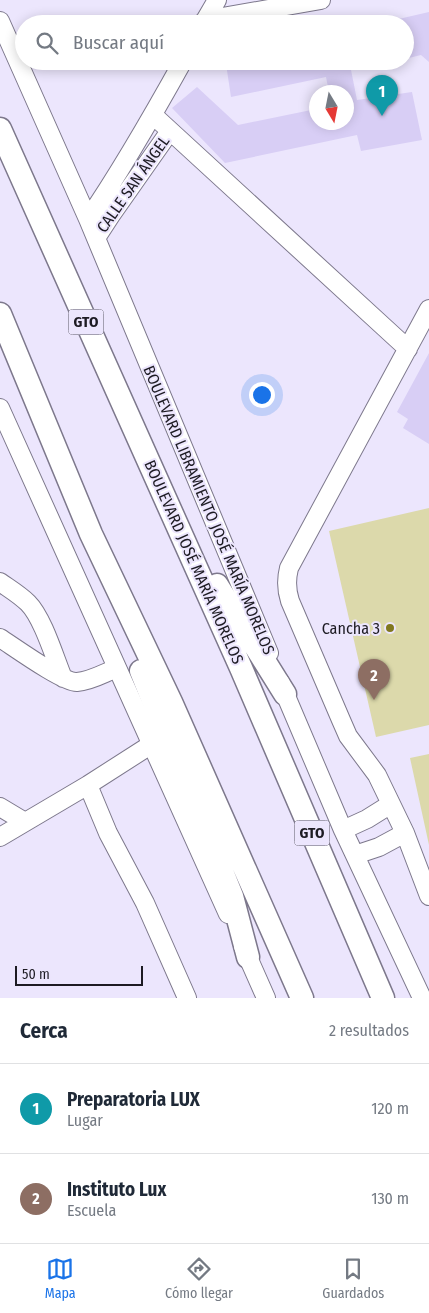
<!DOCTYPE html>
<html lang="es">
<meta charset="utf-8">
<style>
body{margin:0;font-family:"Fira Sans Condensed",sans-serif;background:#f6f6f7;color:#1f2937}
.compass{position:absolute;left:309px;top:85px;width:45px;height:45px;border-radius:50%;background:#fff;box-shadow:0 2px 12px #0003;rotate:170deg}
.scale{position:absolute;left:15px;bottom:12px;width:128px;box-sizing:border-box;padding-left:5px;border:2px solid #1d1b23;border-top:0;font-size:14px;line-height:18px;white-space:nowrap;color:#1d1b23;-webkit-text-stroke:4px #ece6fd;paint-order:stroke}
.you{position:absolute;left:261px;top:394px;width:18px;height:18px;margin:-12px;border:4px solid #fff;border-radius:50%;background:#1a73e8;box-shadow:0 0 0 8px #1a73e833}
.badge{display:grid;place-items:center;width:32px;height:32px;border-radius:50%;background:#1a73e8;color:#fff;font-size:16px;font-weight:700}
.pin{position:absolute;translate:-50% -41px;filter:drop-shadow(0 1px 2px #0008)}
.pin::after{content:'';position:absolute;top:26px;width:18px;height:15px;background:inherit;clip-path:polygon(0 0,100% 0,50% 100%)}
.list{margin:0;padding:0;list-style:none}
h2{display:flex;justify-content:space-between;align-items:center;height:65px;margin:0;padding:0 20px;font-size:21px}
h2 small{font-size:16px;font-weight:400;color:#747a83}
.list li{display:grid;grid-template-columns:32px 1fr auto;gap:15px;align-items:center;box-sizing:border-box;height:90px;padding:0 20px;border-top:1px solid #e0e1e3}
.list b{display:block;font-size:19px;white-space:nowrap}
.list p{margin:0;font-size:16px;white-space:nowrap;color:#747a83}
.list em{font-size:16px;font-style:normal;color:#747a83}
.icon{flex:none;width:28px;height:28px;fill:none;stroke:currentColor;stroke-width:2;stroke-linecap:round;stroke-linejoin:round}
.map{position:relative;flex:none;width:429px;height:998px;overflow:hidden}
.search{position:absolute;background:#fff;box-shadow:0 2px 12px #0003;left:15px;right:15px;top:15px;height:55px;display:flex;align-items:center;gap:12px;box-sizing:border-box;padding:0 18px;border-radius:28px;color:#747a83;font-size:19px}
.sheet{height:245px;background:#fff}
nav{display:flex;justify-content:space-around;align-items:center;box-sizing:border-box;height:70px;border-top:1px solid #e0e1e3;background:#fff;font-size:14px;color:#747a83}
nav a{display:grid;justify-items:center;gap:2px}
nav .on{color:#1a73e8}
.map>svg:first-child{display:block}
</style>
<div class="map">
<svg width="429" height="998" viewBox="0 0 429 998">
<rect width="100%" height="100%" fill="#ece6fd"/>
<path fill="#dcd9ab" d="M 429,508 L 429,725 L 376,737 L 329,531 Z
M 429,754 L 429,845 L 410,758 Z"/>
<path fill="#d8cef5" d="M 429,12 L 429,62 L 421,55 L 405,59 L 405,24 L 377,24 Z
M 242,61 L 389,61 L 351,70 L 357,100 L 412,92 L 422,140 L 361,151 L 357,135 L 225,163 L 172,108 L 197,87 L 238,125 L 316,109 L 316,122 L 346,122 L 346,92 L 329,92 L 326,77 L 231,97 L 226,64 Z
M 429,353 L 429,444 L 403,428 L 408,419 L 397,412 Z"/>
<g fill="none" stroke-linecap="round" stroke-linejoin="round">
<defs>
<path id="minor" d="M 205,20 L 321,0
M 0,21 L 88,219 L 269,653
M 203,24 L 217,0
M 153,115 L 408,349
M 88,219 C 123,168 153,115 183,61
M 96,238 L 111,215 L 170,131
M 429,309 L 289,568 C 286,580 286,589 290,601 L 341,720 L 348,736 L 377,775 L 405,833 L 429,896
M 0,408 L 228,914
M 0,582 C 10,589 20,595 28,603 C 43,618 55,659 63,678
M 0,638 C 14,647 64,683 77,682 C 91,681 104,673 117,668
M 280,682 L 343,830 L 422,998
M 88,785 L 108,833 L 145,903 L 187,998
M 0,807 L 25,822
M 343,830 L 367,819 L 391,804
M 0,837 L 88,785 L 152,744
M 355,855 L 379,847 L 405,833
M 243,946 L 266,998"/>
<path id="major" d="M 0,129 L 241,668 L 383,998
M 0,314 L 91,534 L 171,702 L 302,998
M 217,585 L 285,694
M 141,671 L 232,896 L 248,957"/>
</defs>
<use href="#minor" stroke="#7d788c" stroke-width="20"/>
<use href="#major" stroke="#7d788c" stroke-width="25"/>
<use href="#minor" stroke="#fff" stroke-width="18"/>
<use href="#major" stroke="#fff" stroke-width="22"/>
</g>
<circle fill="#80781e" stroke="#ece6fd" stroke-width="2" cx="390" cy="628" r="5"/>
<g text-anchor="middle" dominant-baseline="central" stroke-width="4" stroke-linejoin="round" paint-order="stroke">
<g fill="#ece6fd" stroke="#5b5864" stroke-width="1">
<rect x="68.5" y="309.5" width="35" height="25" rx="4"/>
<rect x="294.5" y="820.5" width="35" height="25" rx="4"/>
</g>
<g font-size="15" font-weight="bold" fill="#1d1b23">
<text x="86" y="322">GTO</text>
<text x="312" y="833">GTO</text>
</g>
<g font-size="16" fill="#1d1b23" stroke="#ece6fd">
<text transform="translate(133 184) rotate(-55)">CALLE SAN ÁNGEL</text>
<text transform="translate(209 510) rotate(67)">BOULEVARD LIBRAMIENTO JOSÉ MARÍA MORELOS</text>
<text transform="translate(194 562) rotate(66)">BOULEVARD JOSÉ MARÍA MORELOS</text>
</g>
<g font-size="16" fill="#1d1b23" stroke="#ece6fd" text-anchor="end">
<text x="380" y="628">Cancha 3</text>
</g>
</g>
</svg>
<svg class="compass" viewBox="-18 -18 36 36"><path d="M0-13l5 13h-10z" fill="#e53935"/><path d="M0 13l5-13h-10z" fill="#747a83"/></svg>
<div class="scale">50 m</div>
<div class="you"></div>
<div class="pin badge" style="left:382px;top:116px;background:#0f9aa8">1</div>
<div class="pin badge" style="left:374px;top:700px;background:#8d6e63">2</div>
<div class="search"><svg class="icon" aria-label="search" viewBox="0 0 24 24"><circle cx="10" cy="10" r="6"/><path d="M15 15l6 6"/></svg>Buscar aquí</div>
</div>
<section class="sheet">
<h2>Cerca<small>2 resultados</small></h2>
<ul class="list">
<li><span class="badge" style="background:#0f9aa8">1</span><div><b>Preparatoria LUX</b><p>Lugar</p></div><em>120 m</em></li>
<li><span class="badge" style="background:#8d6e63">2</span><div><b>Instituto Lux</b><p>Escuela</p></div><em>130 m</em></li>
</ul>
</section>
<nav>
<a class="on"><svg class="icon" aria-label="map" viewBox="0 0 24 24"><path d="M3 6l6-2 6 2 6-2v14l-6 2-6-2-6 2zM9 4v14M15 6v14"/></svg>Mapa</a>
<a><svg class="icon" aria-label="directions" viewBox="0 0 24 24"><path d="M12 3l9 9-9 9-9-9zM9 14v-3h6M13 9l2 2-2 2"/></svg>Cómo llegar</a>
<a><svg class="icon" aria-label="saved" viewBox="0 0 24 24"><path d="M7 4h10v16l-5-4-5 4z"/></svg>Guardados</a>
</nav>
